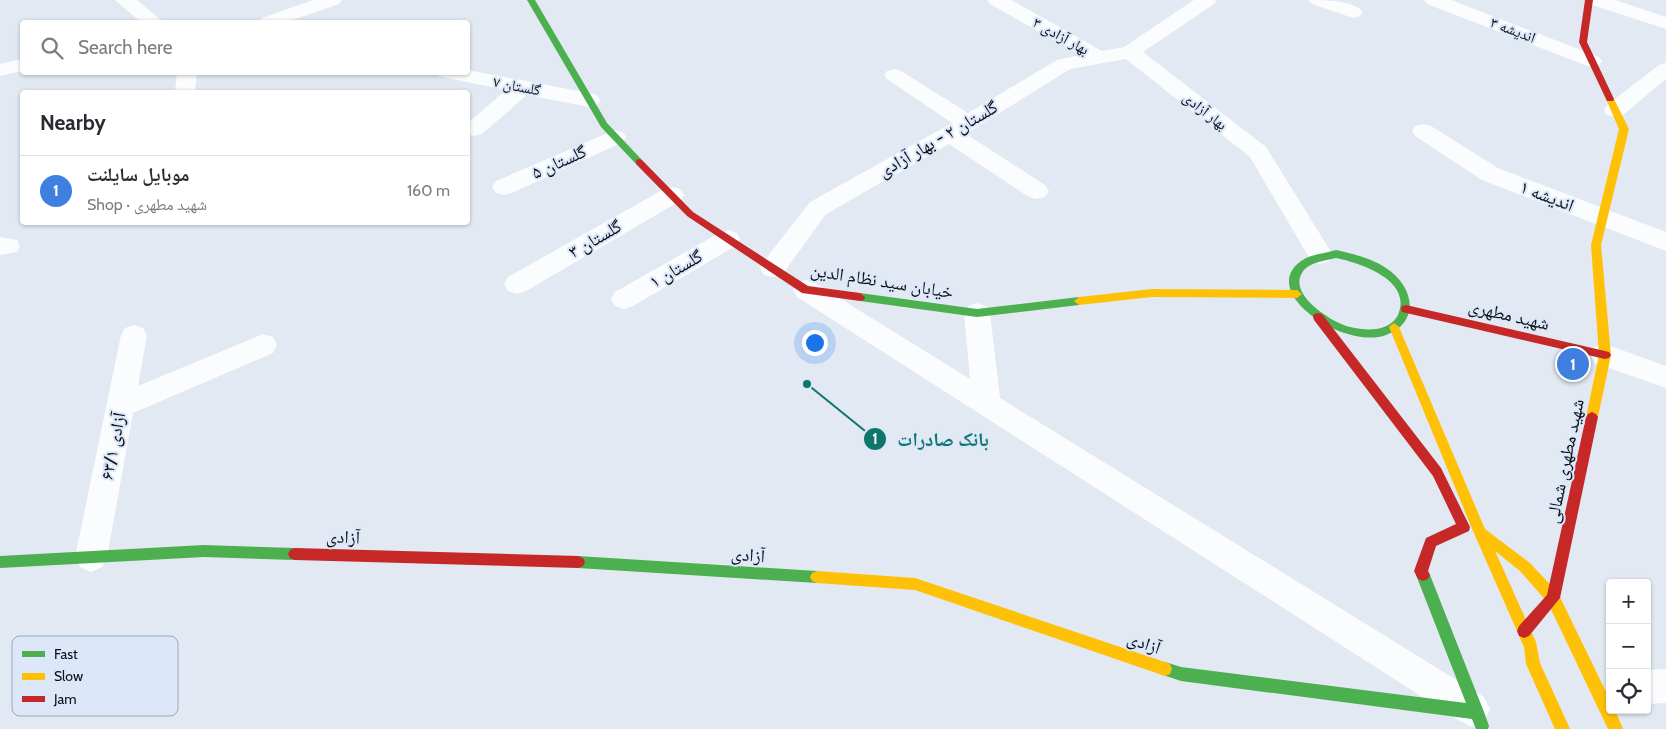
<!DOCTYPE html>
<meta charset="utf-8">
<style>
body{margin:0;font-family:Cabin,"Noto Naskh Arabic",sans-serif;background:#f7f7f7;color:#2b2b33}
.controls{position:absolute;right:15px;bottom:15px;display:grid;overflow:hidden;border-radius:5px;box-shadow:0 1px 4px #0004}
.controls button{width:45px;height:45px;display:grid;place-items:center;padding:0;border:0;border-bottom:1px solid #e1e1e2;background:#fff;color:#2b2b33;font:25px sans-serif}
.you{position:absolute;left:814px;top:342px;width:18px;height:18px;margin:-12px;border:4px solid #fff;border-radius:50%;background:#1a73e8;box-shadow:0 0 0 8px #1a73e833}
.badge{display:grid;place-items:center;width:32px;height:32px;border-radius:50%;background:#db2777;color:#fff;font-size:16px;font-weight:700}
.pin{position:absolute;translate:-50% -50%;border:2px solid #fff;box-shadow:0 1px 5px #0006}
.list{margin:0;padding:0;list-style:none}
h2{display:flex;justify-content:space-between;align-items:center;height:65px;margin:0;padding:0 20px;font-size:21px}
h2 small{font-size:16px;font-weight:400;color:#7c7c81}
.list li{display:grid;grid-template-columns:32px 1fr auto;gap:15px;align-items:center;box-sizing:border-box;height:70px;padding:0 20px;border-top:1px solid #e1e1e2}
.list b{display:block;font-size:19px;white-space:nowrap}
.list p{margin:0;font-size:16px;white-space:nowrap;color:#7c7c81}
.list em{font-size:16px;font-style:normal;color:#7c7c81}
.icon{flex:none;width:28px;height:28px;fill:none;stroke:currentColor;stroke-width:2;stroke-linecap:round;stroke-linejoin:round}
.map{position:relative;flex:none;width:1666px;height:729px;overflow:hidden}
.search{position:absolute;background:#fff;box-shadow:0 1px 4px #0004;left:20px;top:20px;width:450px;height:55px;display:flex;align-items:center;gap:12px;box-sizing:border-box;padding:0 18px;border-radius:5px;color:#7c7c81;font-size:19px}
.panel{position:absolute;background:#fff;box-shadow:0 1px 4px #0004;left:20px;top:90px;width:450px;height:135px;border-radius:5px}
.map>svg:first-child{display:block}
</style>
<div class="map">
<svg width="1666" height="729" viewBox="0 0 1666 729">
<rect width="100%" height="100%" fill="#e2e9f3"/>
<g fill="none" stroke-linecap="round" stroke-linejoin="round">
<path fill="#fbfcfd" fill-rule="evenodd" d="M 115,0 L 137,0 L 163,22 L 141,22 Z
M 313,0 L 342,0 L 339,4 L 286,22 L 259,22 L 262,18 Z
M 987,0 L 1011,0 L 1102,51 L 1124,47 L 1194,0 L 1217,0 L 1214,4 L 1143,52 L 1266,147 L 1333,255 L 1329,261 L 1320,264 L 1311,261 L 1250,157 L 1126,59 L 1070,69 L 966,134 L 1045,185 L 1049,191 L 1045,197 L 1037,199 L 1029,197 L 949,144 L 826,214 L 782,275 L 773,277 L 764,275 L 760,268 L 764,261 L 810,202 L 952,123 L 887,79 L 884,75 L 887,71 L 894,69 L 901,71 L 968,113 L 1057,60 L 1080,55 L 990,4 Z
M 1309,0 C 1324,0 1353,0 1363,12 L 1360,16 L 1353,18 L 1312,4 Z
M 1424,0 L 1451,0 L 1599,57 L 1602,61 L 1599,65 L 1592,67 L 1585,65 L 1427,4 Z
M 1586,0 L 1615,0 L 1666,17 L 1666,29 L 1589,4 Z
M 22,59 L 22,71 L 0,76 L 0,64 Z
M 1666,63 L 1666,79 L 1623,115 L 1615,117 L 1607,115 L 1604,110 L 1607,105 L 1659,65 Z
M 468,70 L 589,93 L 597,95 L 600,100 L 597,105 L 589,107 L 527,95 L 482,134 L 474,136 L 468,134 L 468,123 L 506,90 L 438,76 L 435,72 L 468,72 Z
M 177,72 L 197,72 L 195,92 L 175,92 Z
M 1423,124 L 1431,126 L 1498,168 L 1666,232 L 1666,251 L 1482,180 L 1415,136 L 1412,131 L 1415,126 Z
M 615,130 L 623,132 L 626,137 L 623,142 L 512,193 L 504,195 L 496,193 L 492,187 L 496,181 Z
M 672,187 L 680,189 L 684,195 L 680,201 L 526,291 L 517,294 L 508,291 L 504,284 L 508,277 L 664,189 Z
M 728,230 L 737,233 L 740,239 L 737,245 L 633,306 L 624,309 L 615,306 L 611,299 L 615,292 L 719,233 Z
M 0,237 L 17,240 L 20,246 L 17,252 L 0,255 Z
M 806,280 L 815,283 L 970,379 L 964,313 L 968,306 L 977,303 L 986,306 L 990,313 L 1000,398 L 1484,697 L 1490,709 L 1484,721 L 1472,727 L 1460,721 L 797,297 L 793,290 L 797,283 Z
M 134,325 L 143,328 L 147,335 L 138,386 L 263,334 L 273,337 L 277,345 L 273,353 L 133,413 L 107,557 L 102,567 L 91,572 L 80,567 L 75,557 L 121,335 L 125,328 Z
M 1605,344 L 1666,366 L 1666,388 L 1595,363 L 1591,355 L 1595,347 Z
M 1666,669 L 1666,703 L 1647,704 L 1647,670 Z"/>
<path fill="#4caf50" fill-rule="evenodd" d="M 527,0 L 535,0 L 607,123 L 642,160 L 642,164 L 636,164 L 601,127 Z
M 1336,250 C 1353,254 1371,258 1386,268 C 1414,286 1421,322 1386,335 C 1343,351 1251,288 1306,258 C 1315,254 1327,253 1336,250 ZM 1336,258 C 1360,263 1413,280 1398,315 C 1394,323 1385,328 1376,329 C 1368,330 1359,329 1350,327 C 1333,323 1288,295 1302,273 C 1308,262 1325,261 1336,258 Z
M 860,293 L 977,309 L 1079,297 L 1084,301 L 1079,305 L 977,317 L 860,301 L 855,297 Z
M 204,545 L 295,548 L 300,550 L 302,554 L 300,558 L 295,560 L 204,557 L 0,568 L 0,556 Z
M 578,556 L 817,571 L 822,573 L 824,577 L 822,581 L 817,583 L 578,568 L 573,566 L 571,562 L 573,558 Z
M 1423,569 L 1428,571 L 1430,575 L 1484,712 L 1489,726 L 1488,729 L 1476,729 L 1472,719 L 1181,681 L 1160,674 L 1158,669 L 1160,664 L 1165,662 L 1181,667 L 1466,703 L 1416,575 L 1418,571 Z"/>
<path fill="#ffc107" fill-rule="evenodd" d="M 1610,96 L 1614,99 L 1629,129 L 1601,245 L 1611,355 L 1598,417 L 1596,420 L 1592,422 L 1588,420 L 1586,417 L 1599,355 L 1591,245 L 1619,129 L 1606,99 Z
M 1152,289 L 1297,290 L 1302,294 L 1297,298 L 1152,297 L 1079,305 L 1074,301 L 1079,297 Z
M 1394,323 L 1399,327 L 1485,529 L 1530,563 L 1558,593 L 1610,700 L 1610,710 L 1615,710 L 1623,729 L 1608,729 L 1548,603 L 1520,571 L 1495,551 L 1536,642 L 1540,663 L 1570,729 L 1555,729 L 1526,664 L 1524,647 L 1473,531 L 1389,327 Z
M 817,571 L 915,578 L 1165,662 L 1170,664 L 1172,669 L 1170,674 L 1165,676 L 915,590 L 817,583 L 812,581 L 810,577 L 812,573 Z"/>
<path fill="#c62828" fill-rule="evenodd" d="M 1585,0 L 1593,0 L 1587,42 L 1614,99 L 1613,101 L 1607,101 L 1606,99 L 1579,42 Z
M 639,159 L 642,160 L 693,212 L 808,286 L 860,293 L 865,297 L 864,300 L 860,301 L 802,293 L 687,216 L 636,164 L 636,160 Z
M 1406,305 L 1605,351 L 1609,352 L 1611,355 L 1609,358 L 1605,359 L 1402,312 L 1401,309 L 1402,306 Z
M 1318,313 L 1322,314 L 1441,468 L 1470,527 L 1469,531 L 1436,546 L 1428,571 L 1430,575 L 1428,579 L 1423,581 L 1418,579 L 1414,571 L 1426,538 L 1456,524 L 1433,476 L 1314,320 L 1313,317 L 1314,314 Z
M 1592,412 L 1596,414 L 1598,417 L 1560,598 L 1529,636 L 1524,638 L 1519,636 L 1517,631 L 1519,626 L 1547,595 L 1586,417 L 1588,414 Z
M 295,548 L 578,556 L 583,558 L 585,562 L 583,566 L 578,568 L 295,560 L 290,558 L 288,554 L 290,550 Z"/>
</g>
<g text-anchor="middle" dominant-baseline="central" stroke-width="4" stroke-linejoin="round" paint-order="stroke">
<g font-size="15" fill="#0b0e14" stroke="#dce8f9">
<text transform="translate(1513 30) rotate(21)">اندیشه ۳</text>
<text transform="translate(1061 36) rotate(29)">بهار آزادی ۳</text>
<text transform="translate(517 86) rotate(11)">گلستان ۷</text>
<text transform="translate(1205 111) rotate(38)">بهار آزادی</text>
</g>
<g font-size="18" fill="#0b0e14" stroke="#dce8f9">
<text transform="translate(938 139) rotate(-30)">گلستان ۲ - بهار آزادی</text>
<text transform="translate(559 162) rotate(-24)">گلستان ۵</text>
<text transform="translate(1547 196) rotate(21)">اندیشه ۱</text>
<text transform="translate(595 239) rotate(-30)">گلستان ۳</text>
<text transform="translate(676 269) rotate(-30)">گلستان ۱</text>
<text transform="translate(882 281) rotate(9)">خیابان سید نظام الدین</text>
<text transform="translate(1509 315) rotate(13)">شهید مطهری</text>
<text transform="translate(113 446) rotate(-79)">آزادی ۶۳/۱</text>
<text transform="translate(1565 461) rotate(-78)">شهید مطهری شمالی</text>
<text transform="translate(343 537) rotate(2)">آزادی</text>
<text transform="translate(748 555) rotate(4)">آزادی</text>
<text transform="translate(1144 643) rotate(19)">آزادی</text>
</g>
</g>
<rect x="12" y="636" width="166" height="80" rx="8" fill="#dce8f9" stroke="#9da7b4" stroke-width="1"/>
<rect x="22" y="651" width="23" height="6" fill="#4caf50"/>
<rect x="22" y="673" width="23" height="7" fill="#ffc107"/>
<rect x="22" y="696" width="23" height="6" fill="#c62828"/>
<g font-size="14" fill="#0b0e14">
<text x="54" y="659">Fast</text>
<text x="54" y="681">Slow</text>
<text x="54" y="704">Jam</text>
</g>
<path fill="none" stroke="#0f766e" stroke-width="2" d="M807 384L875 439"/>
<g fill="#0f766e" stroke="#dce8f9" stroke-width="2">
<circle cx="807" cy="384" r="5"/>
<circle cx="875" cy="439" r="12"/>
</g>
<g font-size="15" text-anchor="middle" font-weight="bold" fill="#fff">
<text x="875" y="444">1</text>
</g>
<g font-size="19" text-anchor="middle" font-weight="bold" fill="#0f766e" stroke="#dce8f9" stroke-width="4" stroke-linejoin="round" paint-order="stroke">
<text x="943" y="446">بانک صادرات</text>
</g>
</svg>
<div class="controls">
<button>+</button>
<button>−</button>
<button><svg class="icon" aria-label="locate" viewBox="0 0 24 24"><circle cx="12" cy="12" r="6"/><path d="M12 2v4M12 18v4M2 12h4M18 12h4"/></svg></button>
</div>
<div class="you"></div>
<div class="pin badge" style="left:1573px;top:364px;background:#3f7fe0">1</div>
<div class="search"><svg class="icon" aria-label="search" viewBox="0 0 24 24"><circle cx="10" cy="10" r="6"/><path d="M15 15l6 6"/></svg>Search here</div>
<section class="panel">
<h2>Nearby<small></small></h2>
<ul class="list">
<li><span class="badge" style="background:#3f7fe0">1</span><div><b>موبایل سایلنت</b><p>Shop · شهید مطهری</p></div><em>160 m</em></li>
</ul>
</section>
</div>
